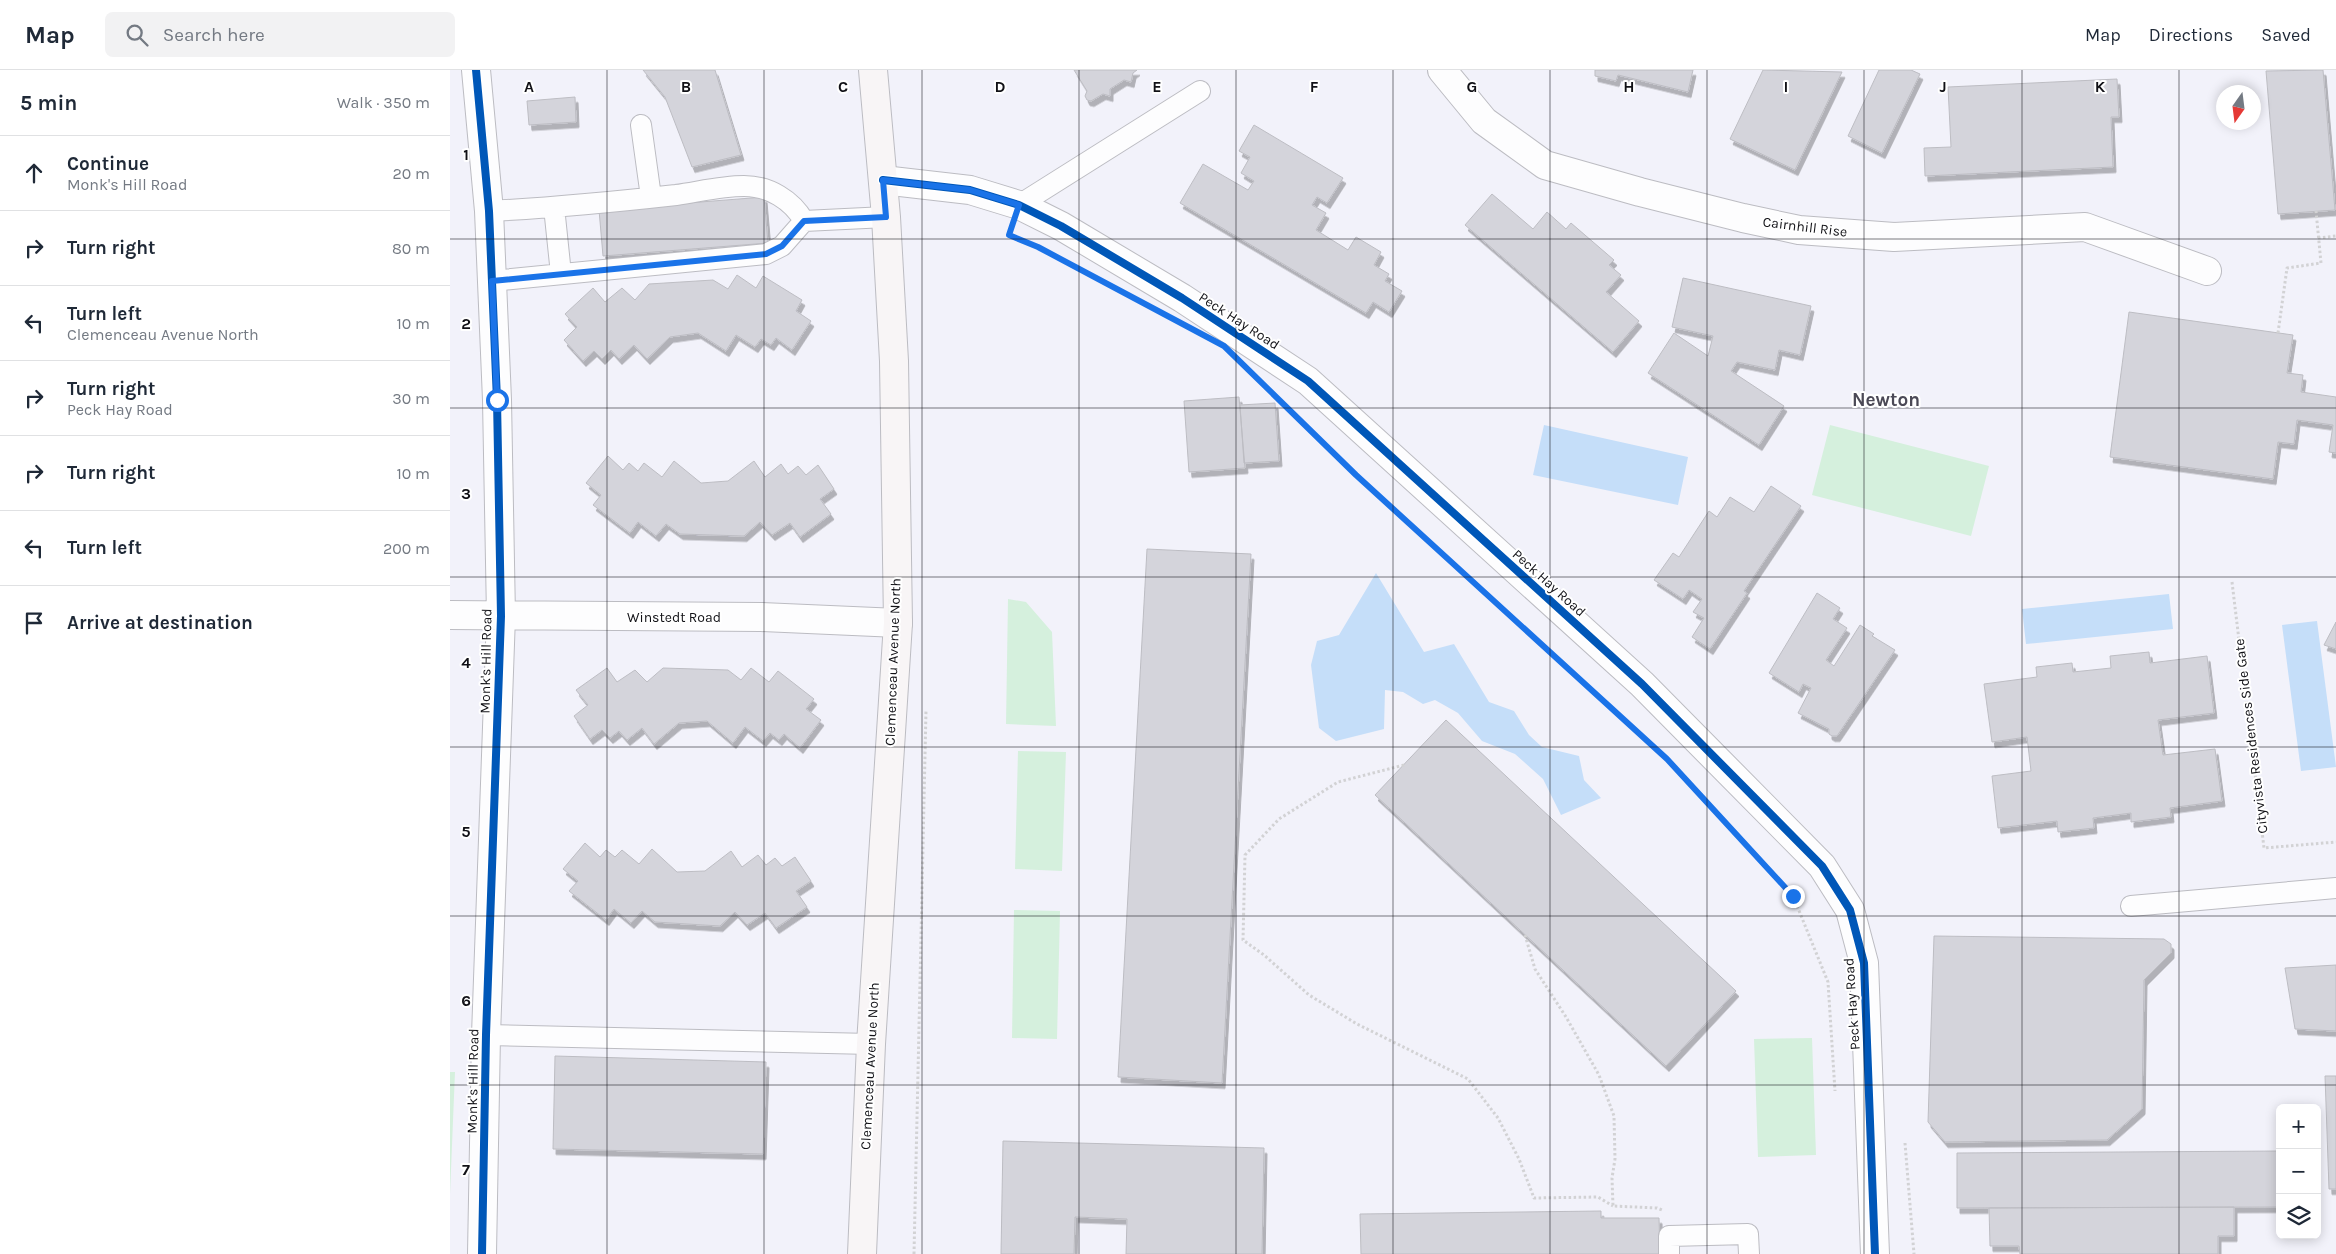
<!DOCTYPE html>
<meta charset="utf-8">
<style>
body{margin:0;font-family:Karla,sans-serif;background:#f2f2f3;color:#1f2937}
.controls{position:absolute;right:15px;bottom:15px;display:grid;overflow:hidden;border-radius:8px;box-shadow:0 2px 12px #0003}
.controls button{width:45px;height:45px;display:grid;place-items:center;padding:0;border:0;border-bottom:1px solid #e0e1e3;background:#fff;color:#1f2937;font:25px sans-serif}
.compass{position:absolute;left:1766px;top:15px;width:45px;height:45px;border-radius:50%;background:#fff;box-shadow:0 2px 12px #0003;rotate:194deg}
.stop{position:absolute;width:15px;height:15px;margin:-11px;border:4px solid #1a73e8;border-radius:50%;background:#fff}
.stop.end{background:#1a73e8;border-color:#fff;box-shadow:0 1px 5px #0008}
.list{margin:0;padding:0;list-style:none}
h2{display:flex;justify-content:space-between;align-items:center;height:65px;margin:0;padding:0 20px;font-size:21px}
h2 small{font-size:16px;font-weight:400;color:#747a83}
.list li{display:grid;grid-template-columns:32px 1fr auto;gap:15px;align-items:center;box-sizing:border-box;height:75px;padding:0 20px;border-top:1px solid #e0e1e3}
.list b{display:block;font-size:19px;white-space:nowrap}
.list p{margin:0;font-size:16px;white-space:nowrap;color:#747a83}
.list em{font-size:16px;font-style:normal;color:#747a83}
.icon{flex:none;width:28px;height:28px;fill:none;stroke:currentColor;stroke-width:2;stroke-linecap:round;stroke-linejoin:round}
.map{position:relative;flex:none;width:1886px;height:1184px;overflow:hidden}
header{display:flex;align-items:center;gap:30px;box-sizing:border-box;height:70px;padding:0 25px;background:#fff;border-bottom:1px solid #e0e1e3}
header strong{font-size:24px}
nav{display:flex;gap:28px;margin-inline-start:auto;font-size:18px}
.search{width:350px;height:45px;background:#f2f2f3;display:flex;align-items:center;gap:12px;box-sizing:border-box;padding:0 18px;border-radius:8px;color:#747a83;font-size:19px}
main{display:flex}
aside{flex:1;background:#fff}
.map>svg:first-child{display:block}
</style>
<header>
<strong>Map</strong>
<div class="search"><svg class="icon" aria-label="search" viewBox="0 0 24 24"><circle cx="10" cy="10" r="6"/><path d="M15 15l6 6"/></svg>Search here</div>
<nav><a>Map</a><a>Directions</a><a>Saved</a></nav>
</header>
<main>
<aside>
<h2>5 min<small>Walk · 350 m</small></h2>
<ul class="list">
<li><svg class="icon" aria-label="ahead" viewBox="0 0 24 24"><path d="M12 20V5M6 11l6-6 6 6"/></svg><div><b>Continue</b><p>Monk's Hill Road</p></div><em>20 m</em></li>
<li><svg class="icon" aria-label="right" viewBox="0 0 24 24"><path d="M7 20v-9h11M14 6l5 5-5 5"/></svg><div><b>Turn right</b></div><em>80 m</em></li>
<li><svg class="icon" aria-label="left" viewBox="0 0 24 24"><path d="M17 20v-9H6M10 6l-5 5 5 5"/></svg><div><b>Turn left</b><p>Clemenceau Avenue North</p></div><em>10 m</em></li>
<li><svg class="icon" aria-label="right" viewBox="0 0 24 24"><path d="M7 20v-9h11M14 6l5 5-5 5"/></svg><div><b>Turn right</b><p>Peck Hay Road</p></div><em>30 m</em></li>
<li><svg class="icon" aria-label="right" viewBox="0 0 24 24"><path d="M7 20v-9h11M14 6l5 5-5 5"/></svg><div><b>Turn right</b></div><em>10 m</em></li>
<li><svg class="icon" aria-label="left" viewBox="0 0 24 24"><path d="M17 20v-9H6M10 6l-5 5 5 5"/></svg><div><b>Turn left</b></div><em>200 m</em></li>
<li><svg class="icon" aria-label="arrive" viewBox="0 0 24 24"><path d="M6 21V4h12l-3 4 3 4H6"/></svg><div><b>Arrive at destination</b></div></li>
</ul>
</aside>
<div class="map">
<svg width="1886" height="1184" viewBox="0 0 1886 1184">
<defs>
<filter id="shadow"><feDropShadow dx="3" dy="5.5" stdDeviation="0" flood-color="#0004"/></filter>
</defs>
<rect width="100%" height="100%" fill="#f2f2fa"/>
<path fill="#d5f0dd" d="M 1380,355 L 1539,396 L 1521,466 L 1362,425 Z
M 558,529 L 576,532 L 602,562 L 606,656 L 556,654 Z
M 568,681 L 616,682 L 612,801 L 565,799 Z
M 564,840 L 610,841 L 607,969 L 562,968 Z
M 1362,968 L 1366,1085 L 1308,1087 L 1304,969 Z
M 0,1002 L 5,1002 L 0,1124 Z"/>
<path fill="#c5def9" d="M 1094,355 L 1238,387 L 1228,435 L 1083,405 Z
M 926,503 L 974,582 L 1004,574 L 1039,632 L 1064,641 L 1079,665 L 1092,677 L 1129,686 L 1134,710 L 1151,728 L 1111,745 L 1093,709 L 1065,684 L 1032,671 L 1008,643 L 985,630 L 973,634 L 953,622 L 935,620 L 934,659 L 886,671 L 869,658 L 861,595 L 867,571 L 889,565 Z
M 1719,524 L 1723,559 L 1576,574 L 1572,539 Z
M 1867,551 L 1886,697 L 1851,701 L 1832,555 Z"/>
<path fill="#d4d4db" stroke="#bdbdc3" filter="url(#shadow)" d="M 193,0 L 265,0 L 291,85 L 242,97 L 215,27 Z
M 624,0 L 687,0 L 683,3 L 681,12 L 674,10 L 660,19 L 660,26 L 653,24 L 641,31 L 637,30 L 635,26 L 637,21 Z
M 1145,0 L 1243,0 L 1238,22 L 1168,5 L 1166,11 L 1145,6 Z
M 1313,0 L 1392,2 L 1345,100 L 1280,69 Z
M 1429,0 L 1461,0 L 1470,4 L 1432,83 L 1398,66 Z
M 1873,0 L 1885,140 L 1828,144 L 1816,1 Z
M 1667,9 L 1669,47 L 1661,47 L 1663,97 L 1475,106 L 1474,78 L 1501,77 L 1498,17 Z
M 125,27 L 126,52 L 79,55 L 77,31 Z
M 804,55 L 893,108 L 877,133 L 867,127 L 862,135 L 876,143 L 866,160 L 898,180 L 906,167 L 931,182 L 924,195 L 939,204 L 935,211 L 952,221 L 939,242 L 923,232 L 916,243 L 730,133 L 753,94 L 798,120 L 804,111 L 791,103 L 800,87 L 789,81 Z
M 1042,124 L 1083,159 L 1097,142 L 1116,159 L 1121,153 L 1164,190 L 1159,195 L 1171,205 L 1156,222 L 1189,251 L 1163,282 L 1015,155 Z
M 314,127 L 318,173 L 153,186 L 149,140 Z
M 287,205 L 306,218 L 313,206 L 352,230 L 346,241 L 361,251 L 342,280 L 326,268 L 321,275 L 311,269 L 305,277 L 286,265 L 276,281 L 248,263 L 220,267 L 197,289 L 184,275 L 169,289 L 161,280 L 152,289 L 144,281 L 133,291 L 114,270 L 127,257 L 115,244 L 143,218 L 155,232 L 172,218 L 185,230 L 199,214 L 263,210 L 278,219 Z
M 1233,208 L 1361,236 L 1350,285 L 1329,280 L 1325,300 L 1287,292 L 1281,301 L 1334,336 L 1309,375 L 1198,303 L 1224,263 L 1258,286 L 1263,266 L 1222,257 Z
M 1679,242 L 1843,265 L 1837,303 L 1853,305 L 1851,322 L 1886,327 L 1886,383 L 1879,382 L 1883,355 L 1847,350 L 1844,374 L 1828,372 L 1823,409 L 1660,387 Z
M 789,327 L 795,398 L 739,402 L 734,331 Z
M 825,333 L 829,391 L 794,393 L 790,335 Z
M 158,386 L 173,400 L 179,393 L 188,401 L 194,393 L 212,407 L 224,391 L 251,413 L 278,411 L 304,391 L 315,407 L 331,394 L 338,404 L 348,396 L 356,405 L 368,395 L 384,419 L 370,429 L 381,444 L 350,467 L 340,453 L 322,465 L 310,452 L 294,466 L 230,464 L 216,454 L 206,466 L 188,452 L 180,463 L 143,435 L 151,425 L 136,413 Z
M 1321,416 L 1351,436 L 1294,521 L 1297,523 L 1260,579 L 1242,567 L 1254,548 L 1243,542 L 1252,529 L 1239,520 L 1233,529 L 1204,510 L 1223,483 L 1229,487 L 1259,441 L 1267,447 L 1280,427 L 1304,442 Z
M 697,479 L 801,484 L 772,1013 L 668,1007 Z
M 1367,523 L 1390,538 L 1383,549 L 1397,558 L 1376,590 L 1384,596 L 1410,555 L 1424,564 L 1422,566 L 1445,580 L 1387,666 L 1382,666 L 1379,664 L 1379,659 L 1348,643 L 1361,618 L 1353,614 L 1349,622 L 1319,603 Z
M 1886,552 L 1886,579 L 1874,575 Z
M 1699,582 L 1700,593 L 1757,586 L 1764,643 L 1708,650 L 1713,685 L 1765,679 L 1772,731 L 1720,738 L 1721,747 L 1681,752 L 1681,743 L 1643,748 L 1644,758 L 1608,762 L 1607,751 L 1548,758 L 1542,706 L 1581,701 L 1577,667 L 1542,672 L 1534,614 L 1587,607 L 1586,597 L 1622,593 L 1623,602 L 1661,598 L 1660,586 Z
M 157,598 L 167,612 L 185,600 L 197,612 L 213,598 L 278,600 L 291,610 L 301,598 L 319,612 L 328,601 L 364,629 L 356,639 L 371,650 L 350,678 L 334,664 L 329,670 L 320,663 L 313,671 L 295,657 L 283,673 L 257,651 L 229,653 L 204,674 L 192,658 L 177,670 L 169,661 L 160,668 L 152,660 L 140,669 L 124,646 L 138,635 L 126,620 Z
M 996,650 L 1286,921 L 1216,996 L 925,725 Z
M 135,773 L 150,787 L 156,780 L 165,787 L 172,780 L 189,794 L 202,779 L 227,802 L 255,801 L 281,781 L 292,797 L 308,785 L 316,795 L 325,788 L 332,796 L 345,787 L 361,811 L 346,821 L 357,837 L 326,858 L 315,843 L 297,855 L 285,842 L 270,856 L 205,852 L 192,841 L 181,853 L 164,839 L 156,850 L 119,821 L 128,811 L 113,799 Z
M 1484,866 L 1714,869 L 1721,874 L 1721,883 L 1694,910 L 1692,1039 L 1657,1070 L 1495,1072 L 1478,1052 Z
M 1886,895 L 1886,961 L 1845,959 L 1835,898 Z
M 105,986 L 316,992 L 313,1084 L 103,1079 Z
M 1875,1006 L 1886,1006 L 1886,1119 L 1879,1119 Z
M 553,1071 L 814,1078 L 812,1184 L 676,1184 L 677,1149 L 625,1147 L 624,1184 L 551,1184 Z
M 1830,1081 L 1830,1137 L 1507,1138 L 1507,1083 Z
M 1784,1137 L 1784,1166 L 1768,1166 L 1768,1184 L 1570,1184 L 1569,1176 L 1540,1176 L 1539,1138 Z
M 1151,1141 L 1151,1148 L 1209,1148 L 1210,1184 L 911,1184 L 910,1144 Z"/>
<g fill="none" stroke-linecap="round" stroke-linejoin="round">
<defs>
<path id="lane" d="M 191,55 L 201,127
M 569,135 L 750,21
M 104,137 L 111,204
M 39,141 C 101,138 163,132 226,125 C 248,122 271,116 294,116 C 319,116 342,130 354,151
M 42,211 L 316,184 L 332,176 L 354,151 L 436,147
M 1681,836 L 1886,818
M 36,965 L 421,974
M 1219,1184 L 1219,1166 L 1298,1164 L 1299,1184"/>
<path id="street" d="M 26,0 L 39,141 L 47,330 L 51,546 L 36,965 L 32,1184
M 992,0 L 1034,51 L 1095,95 L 1190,122 L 1293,148 L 1349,160 L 1444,167 L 1635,157 L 1757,201
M 433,110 L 520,120 L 569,135 L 611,156 L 732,228 L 858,311 L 1192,614 L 1372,796 L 1400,840 L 1414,893 L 1425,1184
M 0,545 L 311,547 L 448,553"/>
<path id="secondary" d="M 412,1184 L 421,974 L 448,553 L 444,291 L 436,147 L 423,0"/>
</defs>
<use href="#lane" stroke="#bcbcc2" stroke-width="22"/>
<use href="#street" stroke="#bcbcc2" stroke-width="30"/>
<use href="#secondary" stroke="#bcbcc2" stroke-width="30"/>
<path stroke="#d2d2d4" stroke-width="3" stroke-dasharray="2.5 2.5" stroke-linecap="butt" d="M 1868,168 L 1886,166
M 1828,263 L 1837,198 L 1871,193 L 1866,141
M 833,334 L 905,405 L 1217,689 L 1343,826 L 1378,912 L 1385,1021
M 1782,512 L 1814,778 L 1886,772
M 954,695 L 888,712 L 829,749 L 795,785 L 793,870 L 814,885 L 859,925 L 907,954 L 1018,1009 L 1048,1048 L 1069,1089 L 1084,1128 L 1148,1127 L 1163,1136
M 1075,865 L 1085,899 L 1116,947 L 1149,1005 L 1164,1046 L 1165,1089 L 1162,1108 L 1163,1136 L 1207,1138 L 1212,1140
M 1455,1073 L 1464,1184
M 464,1184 L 476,640"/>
<use href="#lane" stroke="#fdfdfe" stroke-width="20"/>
<use href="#street" stroke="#fdfdfe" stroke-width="28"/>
<use href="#secondary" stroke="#f8f5f6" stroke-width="28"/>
<defs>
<path id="cycleway" d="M 26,0 L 39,141 L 47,330 L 51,546 L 36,965 L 32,1184
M 433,110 L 520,120 L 569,135 L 611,156 L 732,228 L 858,311 L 1192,614 L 1372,796 L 1400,840 L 1414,893 L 1425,1184"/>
</defs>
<use href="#cycleway" stroke="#fff" stroke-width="11"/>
<use href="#cycleway" stroke="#0057b8" stroke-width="8"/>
</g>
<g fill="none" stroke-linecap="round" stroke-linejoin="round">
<path stroke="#1a73e8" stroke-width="6" d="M 47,330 L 42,211 L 316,184 L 332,176 L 354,151 L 436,147 L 433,110 L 520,120 L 569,135 L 559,165 L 588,177 L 774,276 L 906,405 L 1217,689 L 1343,826"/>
</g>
<path fill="none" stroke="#111116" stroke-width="1" stroke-opacity="0.55" d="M 157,0 L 157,1184M 314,0 L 314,1184M 472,0 L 472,1184M 629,0 L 629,1184M 786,0 L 786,1184M 943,0 L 943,1184M 1100,0 L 1100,1184M 1257,0 L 1257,1184M 1414,0 L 1414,1184M 1572,0 L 1572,1184M 1729,0 L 1729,1184M 0,169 L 1886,169M 0,338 L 1886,338M 0,507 L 1886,507M 0,677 L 1886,677M 0,846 L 1886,846M 0,1015 L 1886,1015"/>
<g text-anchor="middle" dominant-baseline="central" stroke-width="4" stroke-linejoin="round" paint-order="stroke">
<g font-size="14" fill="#111116" stroke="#fff">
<text transform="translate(1355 157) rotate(7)">Cairnhill Rise</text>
<text transform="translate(789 251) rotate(33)">Peck Hay Road</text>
<text transform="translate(1099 513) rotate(42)">Peck Hay Road</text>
<text x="224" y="547">Winstedt Road</text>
<text transform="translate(36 591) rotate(-89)">Monk's Hill Road</text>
<text transform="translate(443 592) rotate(-88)">Clemenceau Avenue North</text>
<text transform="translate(1801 666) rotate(-97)">Cityvista Residences Side Gate</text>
<text transform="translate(1402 934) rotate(-94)">Peck Hay Road</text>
<text transform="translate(420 996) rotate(-87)">Clemenceau Avenue North</text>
<text transform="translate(23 1011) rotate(-89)">Monk's Hill Road</text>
</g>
<g font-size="19" font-weight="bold" fill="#4b4956" stroke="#fff">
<text x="1436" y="330">Newton</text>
</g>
</g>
<g font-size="16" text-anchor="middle" font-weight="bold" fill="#111116" stroke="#fff" stroke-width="4" stroke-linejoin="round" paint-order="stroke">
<text x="79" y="22">A</text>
<text x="236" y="22">B</text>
<text x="393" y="22">C</text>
<text x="550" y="22">D</text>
<text x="707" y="22">E</text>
<text x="864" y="22">F</text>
<text x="1022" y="22">G</text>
<text x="1179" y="22">H</text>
<text x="1336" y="22">I</text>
<text x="1493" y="22">J</text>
<text x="1650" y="22">K</text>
<text x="16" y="90">1</text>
<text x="16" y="259">2</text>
<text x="16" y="429">3</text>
<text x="16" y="598">4</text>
<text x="16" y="767">5</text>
<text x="16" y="936">6</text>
<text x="16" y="1105">7</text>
</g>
</svg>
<div class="controls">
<button>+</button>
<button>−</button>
<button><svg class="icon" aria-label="layers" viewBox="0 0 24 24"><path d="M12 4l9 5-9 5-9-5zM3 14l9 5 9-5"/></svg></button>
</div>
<svg class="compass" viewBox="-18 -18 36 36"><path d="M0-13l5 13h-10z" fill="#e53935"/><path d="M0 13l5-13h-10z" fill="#747a83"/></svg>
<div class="stop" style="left:47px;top:330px"></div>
<div class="stop end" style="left:1343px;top:826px"></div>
</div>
</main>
